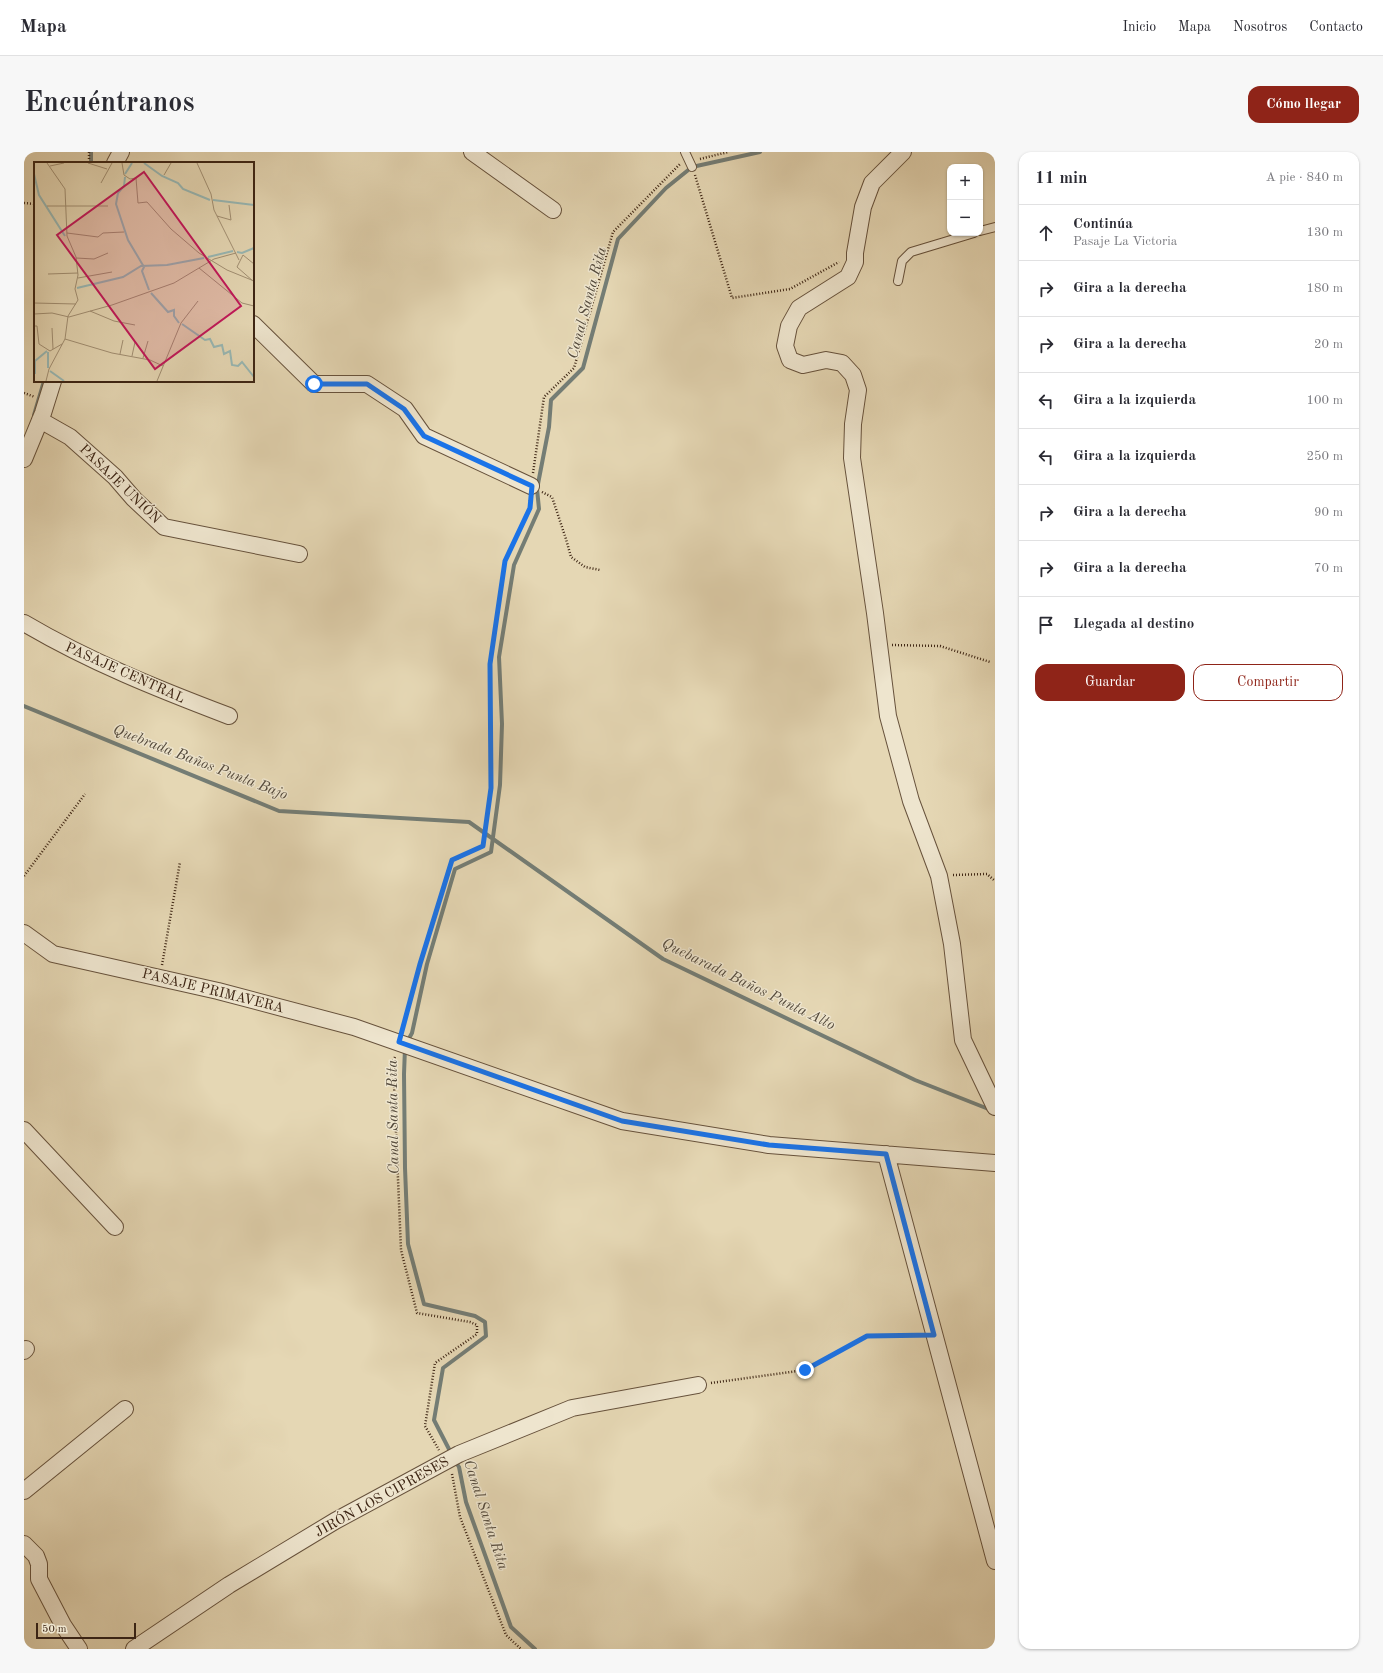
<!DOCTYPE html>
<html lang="es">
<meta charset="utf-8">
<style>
body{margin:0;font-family:"Old Standard TT",serif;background:#f7f7f7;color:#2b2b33}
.controls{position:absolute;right:12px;top:12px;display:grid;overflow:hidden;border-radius:8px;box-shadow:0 1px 3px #0004}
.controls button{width:36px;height:36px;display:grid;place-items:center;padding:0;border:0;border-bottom:1px solid #e1e1e2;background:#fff;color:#2b2b33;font:20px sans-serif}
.scale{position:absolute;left:12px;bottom:10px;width:100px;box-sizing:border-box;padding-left:4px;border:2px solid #3d2514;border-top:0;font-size:11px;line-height:14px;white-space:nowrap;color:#3d2514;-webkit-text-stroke:3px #eee5ce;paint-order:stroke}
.stop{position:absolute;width:12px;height:12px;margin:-9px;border:3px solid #1a73e8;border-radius:50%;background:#fff}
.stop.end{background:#1a73e8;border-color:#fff;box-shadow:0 1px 4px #0008}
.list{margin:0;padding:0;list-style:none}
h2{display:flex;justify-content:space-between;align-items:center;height:52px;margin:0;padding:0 16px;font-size:17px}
h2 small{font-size:13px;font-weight:400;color:#7c7c81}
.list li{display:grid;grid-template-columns:26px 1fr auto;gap:12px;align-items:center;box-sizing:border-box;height:56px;padding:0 16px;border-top:1px solid #e1e1e2}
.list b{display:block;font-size:15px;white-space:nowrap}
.list p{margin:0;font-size:13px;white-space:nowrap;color:#7c7c81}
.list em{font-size:13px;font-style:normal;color:#7c7c81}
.actions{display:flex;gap:8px;padding:12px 16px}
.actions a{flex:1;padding:9px 0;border:1px solid #8f2418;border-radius:12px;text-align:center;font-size:14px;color:#8f2418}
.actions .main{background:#8f2418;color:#fff}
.icon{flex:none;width:22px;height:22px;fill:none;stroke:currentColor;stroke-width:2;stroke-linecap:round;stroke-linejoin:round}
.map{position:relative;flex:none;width:971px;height:1497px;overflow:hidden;border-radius:12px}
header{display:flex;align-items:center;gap:24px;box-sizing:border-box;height:56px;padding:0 20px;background:#fff;border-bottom:1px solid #e1e1e2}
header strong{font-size:19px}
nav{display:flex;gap:22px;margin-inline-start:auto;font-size:14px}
.intro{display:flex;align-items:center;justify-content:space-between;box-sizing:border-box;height:96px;padding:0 24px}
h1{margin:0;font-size:28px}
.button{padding:10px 18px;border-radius:12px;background:#8f2418;color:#fff;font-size:14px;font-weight:700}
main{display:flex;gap:24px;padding:0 24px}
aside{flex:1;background:#fff;border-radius:12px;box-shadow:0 1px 3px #0004}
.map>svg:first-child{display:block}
</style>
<header>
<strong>Mapa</strong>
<nav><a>Inicio</a><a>Mapa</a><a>Nosotros</a><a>Contacto</a></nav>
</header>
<div class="intro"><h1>Encuéntranos</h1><a class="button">Cómo llegar</a></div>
<main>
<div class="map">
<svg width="971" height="1497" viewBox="0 0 971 1497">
<rect width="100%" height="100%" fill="#e5d7b4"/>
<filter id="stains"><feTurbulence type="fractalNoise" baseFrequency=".005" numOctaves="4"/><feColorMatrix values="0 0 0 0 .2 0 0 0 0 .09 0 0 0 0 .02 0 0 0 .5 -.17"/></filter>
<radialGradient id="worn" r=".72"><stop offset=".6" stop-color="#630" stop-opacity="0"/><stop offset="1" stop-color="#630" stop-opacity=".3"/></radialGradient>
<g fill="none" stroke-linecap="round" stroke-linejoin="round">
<path stroke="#747d75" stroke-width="4" d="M 67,0 L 67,11
M 10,263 L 20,229
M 0,554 L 255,659 L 445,670 L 639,807 L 891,928 L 967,958
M 383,890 L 388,881 L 403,812 L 431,717 L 467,700 L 476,633 L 478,572 L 475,505 L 490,413 L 515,357 L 513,337 L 525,275 L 527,248 L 559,216 L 594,87 L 642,36 L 668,15 L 736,0
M 381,896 L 380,922 L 381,1016 L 384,1092 L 400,1152 L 451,1164 L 461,1170 L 462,1184 L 419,1216 L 410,1268 L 428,1303
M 431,1309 L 435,1315 L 442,1350 L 487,1475 L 511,1497"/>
<defs>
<path id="lane" d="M 661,0 L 668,15
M 956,79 L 971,75
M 874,129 L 878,109 L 887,100 L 950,81"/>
<path id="street" d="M 448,0 L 529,58
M 879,0 L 848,31 L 839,55 L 831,101 L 831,110 L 824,125 L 775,156 L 765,174 L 761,194 L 766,208 L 779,213 L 802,208 L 818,211 L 829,223 L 834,238 L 829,272 L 828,306 L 851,461 L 864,564 L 887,649 L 915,724 L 928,792 L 939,888 L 971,955
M 91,11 L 97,0
M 229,172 L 290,232 L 343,232 L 381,257 L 400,284 L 507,334
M 16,268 L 46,285 L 91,325 L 110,347 L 140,375 L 275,402
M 0,307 L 19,261 L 29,229
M 0,471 C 66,510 134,537 205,564
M 0,781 L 29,802 L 194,839 L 330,875 L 598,969 L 745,993 L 971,1011
M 0,978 L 91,1075
M 862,1002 L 971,1409
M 0,1199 L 2,1197
M 0,1339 L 101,1257
M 0,1392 L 12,1404 L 15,1412 L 15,1427 L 39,1473 L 55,1497
M 110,1497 L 205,1433 L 311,1369 L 435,1302 L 548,1256 L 674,1233"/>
</defs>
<use href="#lane" stroke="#67523c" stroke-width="10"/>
<use href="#street" stroke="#67523c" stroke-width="18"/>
<path stroke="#3d2514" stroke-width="2.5" stroke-dasharray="1 2" stroke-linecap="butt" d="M 65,0 L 65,11
M 676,7 L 704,0
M 671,23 L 708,146 L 766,137 L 815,110
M 0,51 L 11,52
M 0,241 L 11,245
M 509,321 L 520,245 L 550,216 L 589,80 L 656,12
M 518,340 L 528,345 L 542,387 L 547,405 L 561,415 L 576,418
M 868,493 L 916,494 L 966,510
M 929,723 L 963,722 L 971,729
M 0,724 L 61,642
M 138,813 L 156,710
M 378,879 L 396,812 L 428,709 L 459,694 L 467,635 L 466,512 L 481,409 L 506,357 L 506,348
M 371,905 L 369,909 L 377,1098 L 393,1161 L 446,1170 L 453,1173 L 453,1182 L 411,1211 L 401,1274 L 415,1298
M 687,1231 L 781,1218 L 843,1184 L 896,1183
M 428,1322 L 436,1365 L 482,1483 L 497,1497"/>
<use href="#lane" stroke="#eee5ce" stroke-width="8"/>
<use href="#street" stroke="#eee5ce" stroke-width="16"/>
</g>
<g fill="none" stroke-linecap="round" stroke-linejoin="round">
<path stroke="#1a73e8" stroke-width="5" d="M 290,232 L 343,232 L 380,257 L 400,284 L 508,334 L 506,356 L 481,409 L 466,512 L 467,636 L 459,694 L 428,708 L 396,812 L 375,890 L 598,969 L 745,993 L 862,1002 L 910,1183 L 843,1184 L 781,1218"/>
</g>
<g text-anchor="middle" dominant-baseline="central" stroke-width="3" stroke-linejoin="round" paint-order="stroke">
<g font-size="14" fill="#3d2514" stroke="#eee5ce">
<text transform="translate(96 332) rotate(44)">PASAJE UNIÓN</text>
<text transform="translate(101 521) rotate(24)">PASAJE CENTRAL</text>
<text transform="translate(189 839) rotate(14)">PASAJE PRIMAVERA</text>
<text transform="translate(358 1345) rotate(-29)">JIRÓN LOS CIPRESES</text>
</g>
<g font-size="15" font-style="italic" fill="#544a3c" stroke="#eee5ce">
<text transform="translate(564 151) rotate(-75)">Canal Santa Rita</text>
<text transform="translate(176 611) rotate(21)">Quebrada Baños Punta Bajo</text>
<text transform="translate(724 833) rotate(26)">Quebarada Baños Punta Alto</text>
<text transform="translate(370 965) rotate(-91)">Canal Santa Rita</text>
<text transform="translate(461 1363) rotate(72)">Canal Santa Rita</text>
</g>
</g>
<g transform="translate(10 10)">
<rect width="220" height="220" fill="#e5d7b4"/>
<path fill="none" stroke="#98b8b5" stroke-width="2" d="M 110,1 L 128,14 L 144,21 L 149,27 L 176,38M 0,12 L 5,33 L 31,74M 91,12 L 98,1M 91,15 L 90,24 L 84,31 L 82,42 L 94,78 L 110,105 L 108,109 L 115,128M 179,38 L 220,43M 203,90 L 208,91 L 220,86M 174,95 L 199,89M 43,126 L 89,115 L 107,104 L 133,103 L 170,96M 117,131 L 134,150 L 140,148 L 140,154 L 145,161M 148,162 L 171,178 L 176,177 L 180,185 L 188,183 L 190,192 L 196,189 L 198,203 L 204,204 L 208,200 L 220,215M 14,190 L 14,206M 16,209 L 30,219M 1,212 L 1,199 L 13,189"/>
<path fill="none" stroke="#a29074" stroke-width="1" d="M 54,1 L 73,7M 88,1 L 90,13 L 96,17 L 102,16 L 104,41 L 113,40 L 137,67 L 165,91 L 193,108 L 220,119M 163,1 L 177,32 L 180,48 L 205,98M 16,4 L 30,1M 130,13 L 137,1M 67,21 L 78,1M 13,44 L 74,44M 183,54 L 197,58 L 195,43M 33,71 L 64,75 L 69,71 L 90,70M 42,96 L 60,97 L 74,91M 165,106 L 208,141 L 220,144M 14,112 L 44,111M 44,116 L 78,110M 219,119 L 203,105 L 209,93 L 220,102M 0,141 L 42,142M 56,149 L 80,159 L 101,163M 0,152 L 18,151 L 35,155 L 78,143 L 140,121 L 180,97 L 202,91M 0,164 L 3,164 L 5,182 L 16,189 L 28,182M 18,166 L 19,187M 31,177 L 78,191 L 116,198 L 129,204M 86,192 L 89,178M 98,194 L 101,180M 109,196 L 114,179M 12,219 L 15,207 L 31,177 L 34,154 L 44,138 L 41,127 L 44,113 L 42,95 L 33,74 L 31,27 L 13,1M 123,219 L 147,161 L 164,139"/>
<path fill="#c2185b" fill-opacity="0.15" stroke="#c2185b" stroke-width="2" d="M 110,10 L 207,144 L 121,207 L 23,73 Z"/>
<rect width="220" height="220" fill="none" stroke="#3d2514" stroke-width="2"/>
</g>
<rect width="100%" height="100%" filter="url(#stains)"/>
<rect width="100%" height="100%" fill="url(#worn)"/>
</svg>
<div class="controls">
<button>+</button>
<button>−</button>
</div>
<div class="scale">50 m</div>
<div class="stop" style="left:290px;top:232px"></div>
<div class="stop end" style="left:781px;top:1218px"></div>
</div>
<aside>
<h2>11 min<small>A pie · 840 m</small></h2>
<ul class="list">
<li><svg class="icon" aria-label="ahead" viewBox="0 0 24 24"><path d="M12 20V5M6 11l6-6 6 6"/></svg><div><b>Continúa</b><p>Pasaje La Victoria</p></div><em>130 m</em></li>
<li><svg class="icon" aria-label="right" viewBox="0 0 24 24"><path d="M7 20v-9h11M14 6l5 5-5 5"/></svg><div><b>Gira a la derecha</b></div><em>180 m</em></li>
<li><svg class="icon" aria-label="right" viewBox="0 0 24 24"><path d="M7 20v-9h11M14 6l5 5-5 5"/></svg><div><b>Gira a la derecha</b></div><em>20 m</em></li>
<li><svg class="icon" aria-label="left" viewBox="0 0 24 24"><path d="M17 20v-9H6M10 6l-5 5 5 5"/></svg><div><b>Gira a la izquierda</b></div><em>100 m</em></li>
<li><svg class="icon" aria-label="left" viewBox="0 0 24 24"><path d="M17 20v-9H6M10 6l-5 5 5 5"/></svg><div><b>Gira a la izquierda</b></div><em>250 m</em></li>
<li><svg class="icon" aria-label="right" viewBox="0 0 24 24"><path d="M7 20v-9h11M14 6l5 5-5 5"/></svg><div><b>Gira a la derecha</b></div><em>90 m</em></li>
<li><svg class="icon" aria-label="right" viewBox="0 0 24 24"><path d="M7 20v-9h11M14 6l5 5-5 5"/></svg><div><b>Gira a la derecha</b></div><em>70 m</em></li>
<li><svg class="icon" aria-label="arrive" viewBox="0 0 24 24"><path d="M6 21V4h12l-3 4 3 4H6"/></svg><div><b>Llegada al destino</b></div></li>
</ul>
<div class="actions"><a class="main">Guardar</a><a>Compartir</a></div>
</aside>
</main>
